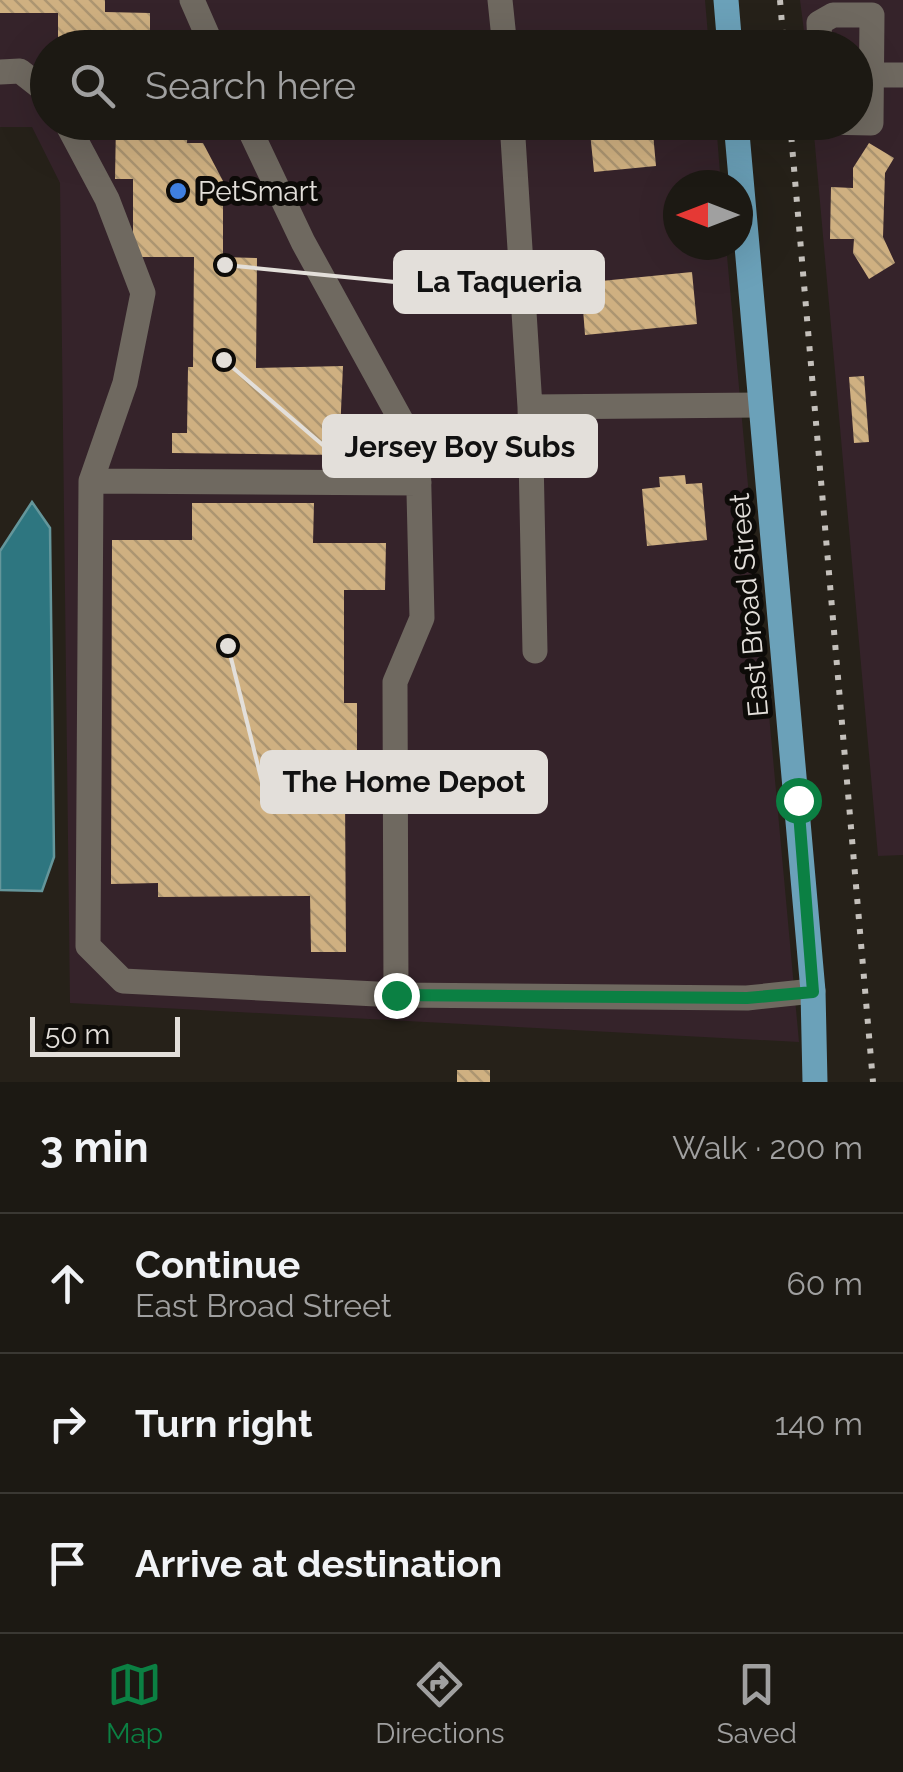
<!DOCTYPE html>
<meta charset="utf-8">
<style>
body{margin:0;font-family:Raleway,sans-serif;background:#292621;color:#f1f3f6}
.compass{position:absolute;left:663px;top:170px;width:90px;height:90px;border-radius:50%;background:#1c1913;box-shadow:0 10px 40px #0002;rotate:270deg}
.scale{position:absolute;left:30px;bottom:25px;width:150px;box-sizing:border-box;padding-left:10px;border:5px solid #e3dfda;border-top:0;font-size:28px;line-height:35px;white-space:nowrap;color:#e3dfda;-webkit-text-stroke:8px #0d0b08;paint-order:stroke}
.stop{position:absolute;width:30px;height:30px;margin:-22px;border:8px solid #0b8043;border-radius:50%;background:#fff}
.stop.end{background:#0b8043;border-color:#fff;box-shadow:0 2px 10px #0008}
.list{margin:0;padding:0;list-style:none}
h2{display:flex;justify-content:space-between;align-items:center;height:130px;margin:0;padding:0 40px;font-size:42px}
h2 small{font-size:32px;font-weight:400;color:#a0a0a0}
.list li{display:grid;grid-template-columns:65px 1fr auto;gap:30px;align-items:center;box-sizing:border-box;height:140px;padding:0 40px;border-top:2px solid #3a3833}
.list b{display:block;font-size:38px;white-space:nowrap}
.list p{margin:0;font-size:32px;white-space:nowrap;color:#a0a0a0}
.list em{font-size:32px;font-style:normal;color:#a0a0a0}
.icon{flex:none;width:55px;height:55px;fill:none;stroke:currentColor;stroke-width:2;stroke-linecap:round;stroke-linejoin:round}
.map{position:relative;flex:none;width:903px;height:1082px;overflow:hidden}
.search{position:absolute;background:#1c1913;box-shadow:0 10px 40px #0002;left:30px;right:30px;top:30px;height:110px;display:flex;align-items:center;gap:25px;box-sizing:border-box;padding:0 35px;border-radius:55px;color:#a0a0a0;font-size:38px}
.sheet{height:550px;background:#1c1913}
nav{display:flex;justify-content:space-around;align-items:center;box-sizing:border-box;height:140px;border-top:2px solid #3a3833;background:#1c1913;font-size:28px;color:#a0a0a0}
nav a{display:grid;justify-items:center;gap:5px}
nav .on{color:#0b8043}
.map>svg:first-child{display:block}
</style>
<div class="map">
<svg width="903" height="1082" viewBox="0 0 903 1082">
<defs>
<pattern id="building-back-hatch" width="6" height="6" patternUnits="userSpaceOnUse" patternTransform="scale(2.5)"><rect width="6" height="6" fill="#cfb081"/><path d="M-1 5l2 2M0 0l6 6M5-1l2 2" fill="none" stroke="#ac9571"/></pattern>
</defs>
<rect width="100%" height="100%" fill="#262119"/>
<path fill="#35232a" d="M 0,0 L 705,0 L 709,47 L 48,48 L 48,122 L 716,123 L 721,185 L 678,185 L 678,245 L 726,245 L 799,1042 L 70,1003 L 60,183 L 32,127 L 0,127 Z
M 800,0 L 903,0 L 903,855 L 878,856 L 813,123 L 856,122 L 856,48 L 806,47 Z"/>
<path fill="#2e7680" stroke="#64969b" stroke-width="2.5" d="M 32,502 L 50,528 L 54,857 L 42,891 L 0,890 L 0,551 Z"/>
<path fill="url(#building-back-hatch)" d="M 0,0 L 105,0 L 105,12 L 150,13 L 150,48 L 58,48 L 58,13 L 0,13 Z
M 116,122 L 188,122 L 187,143 L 203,143 L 223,181 L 223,257 L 257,258 L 256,368 L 343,366 L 339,455 L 172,453 L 172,433 L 187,433 L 188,367 L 193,367 L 194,257 L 133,257 L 133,179 L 115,179 Z
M 589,122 L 652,122 L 656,166 L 594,172 Z
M 869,143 L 894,158 L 885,173 L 883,237 L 895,263 L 869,279 L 853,253 L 854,239 L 830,239 L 831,187 L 853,188 L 853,168 Z
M 692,272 L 697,324 L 585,335 L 581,283 Z
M 864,376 L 869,442 L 854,443 L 849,377 Z
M 685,475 L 686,484 L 702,483 L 707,540 L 647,546 L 642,489 L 660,487 L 659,477 Z
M 192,503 L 314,503 L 313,543 L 386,543 L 385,590 L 344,590 L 344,703 L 357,703 L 357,794 L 345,794 L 346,952 L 311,952 L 310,896 L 158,897 L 158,883 L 111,884 L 112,540 L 192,540 Z
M 457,1070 L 490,1070 L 490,1082 L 457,1082 Z"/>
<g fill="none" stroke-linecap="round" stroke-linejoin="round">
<path stroke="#6f6960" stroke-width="25" d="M 192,0 L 213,48
M 500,0 L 505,48
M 820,48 L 819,23 L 833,15 L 872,15 L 871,123 L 822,122
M 0,72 L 20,71 L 48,93
M 872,75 L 903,75
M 66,122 L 107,199 L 143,293 L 125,383 L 91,481 L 88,946 L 123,981 L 396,995 L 747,998 L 813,991
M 246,122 L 303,242 L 418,451 L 422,618 L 395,682 L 396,995
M 512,122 L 530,407 L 535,651
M 530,407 L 760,405
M 91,481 L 419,483"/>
<path stroke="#6ba1b9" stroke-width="25" d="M 726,0 L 730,48
M 736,122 L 813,991 L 815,1082"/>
<path stroke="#c4c0bb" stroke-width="6" stroke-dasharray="5 10" stroke-linecap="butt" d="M 780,0 L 784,48
M 790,122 L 873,1082"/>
</g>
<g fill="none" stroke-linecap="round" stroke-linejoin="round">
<path stroke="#0b8043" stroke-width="12" d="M 396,995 L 747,998 L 813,992 L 798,800"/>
</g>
<circle fill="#3f7fe0" stroke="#0d0b08" stroke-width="4" cx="178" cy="191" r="10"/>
<g text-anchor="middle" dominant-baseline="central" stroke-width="10" stroke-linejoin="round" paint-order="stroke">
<g font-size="28" fill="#e3dfda" stroke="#0d0b08" text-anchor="start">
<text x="198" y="191">PetSmart</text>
</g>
<g font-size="28" fill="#e3dfda" stroke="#0d0b08">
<text transform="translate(749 605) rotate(-95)">East Broad Street</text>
</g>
</g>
<path fill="none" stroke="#e3dfda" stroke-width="4" d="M225 265L395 282M224 360L324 446M228 646L262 782"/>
<g fill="#e3dfda" stroke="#0d0b08" stroke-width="4">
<circle cx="225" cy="265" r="10"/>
<circle cx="224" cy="360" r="10"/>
<circle cx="228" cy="646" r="10"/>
</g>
<g fill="#e3dfda" stroke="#e3dfda" stroke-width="4">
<rect x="395" y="252" width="208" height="60" rx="10"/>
<rect x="324" y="416" width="272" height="60" rx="10"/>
<rect x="262" y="752" width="284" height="60" rx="10"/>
</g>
<g font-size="30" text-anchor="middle" font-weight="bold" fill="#111">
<text x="499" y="292">La Taqueria</text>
<text x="460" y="457">Jersey Boy Subs</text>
<text x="404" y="792">The Home Depot</text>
</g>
</svg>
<svg class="compass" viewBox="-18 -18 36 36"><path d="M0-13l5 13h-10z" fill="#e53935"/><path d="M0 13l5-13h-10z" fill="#a0a0a0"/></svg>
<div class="scale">50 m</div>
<div class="stop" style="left:798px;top:800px"></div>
<div class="stop end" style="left:396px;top:995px"></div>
<div class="search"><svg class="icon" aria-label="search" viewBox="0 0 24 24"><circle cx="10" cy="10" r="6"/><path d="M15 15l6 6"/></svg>Search here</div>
</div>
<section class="sheet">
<h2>3 min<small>Walk · 200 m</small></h2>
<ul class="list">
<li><svg class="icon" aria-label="ahead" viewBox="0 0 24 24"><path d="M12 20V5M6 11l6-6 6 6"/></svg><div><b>Continue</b><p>East Broad Street</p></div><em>60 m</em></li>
<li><svg class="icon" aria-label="right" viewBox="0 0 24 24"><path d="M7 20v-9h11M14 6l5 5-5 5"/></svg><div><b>Turn right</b></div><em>140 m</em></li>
<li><svg class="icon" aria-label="arrive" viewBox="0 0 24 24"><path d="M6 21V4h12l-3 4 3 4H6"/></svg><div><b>Arrive at destination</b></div></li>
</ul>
</section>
<nav>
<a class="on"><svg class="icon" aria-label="map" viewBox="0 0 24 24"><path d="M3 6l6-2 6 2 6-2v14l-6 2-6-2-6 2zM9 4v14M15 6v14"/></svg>Map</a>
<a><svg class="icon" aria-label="directions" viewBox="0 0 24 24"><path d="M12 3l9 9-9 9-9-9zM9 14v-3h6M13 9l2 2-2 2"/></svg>Directions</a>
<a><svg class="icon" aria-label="saved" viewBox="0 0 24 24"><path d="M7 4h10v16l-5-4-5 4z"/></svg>Saved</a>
</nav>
